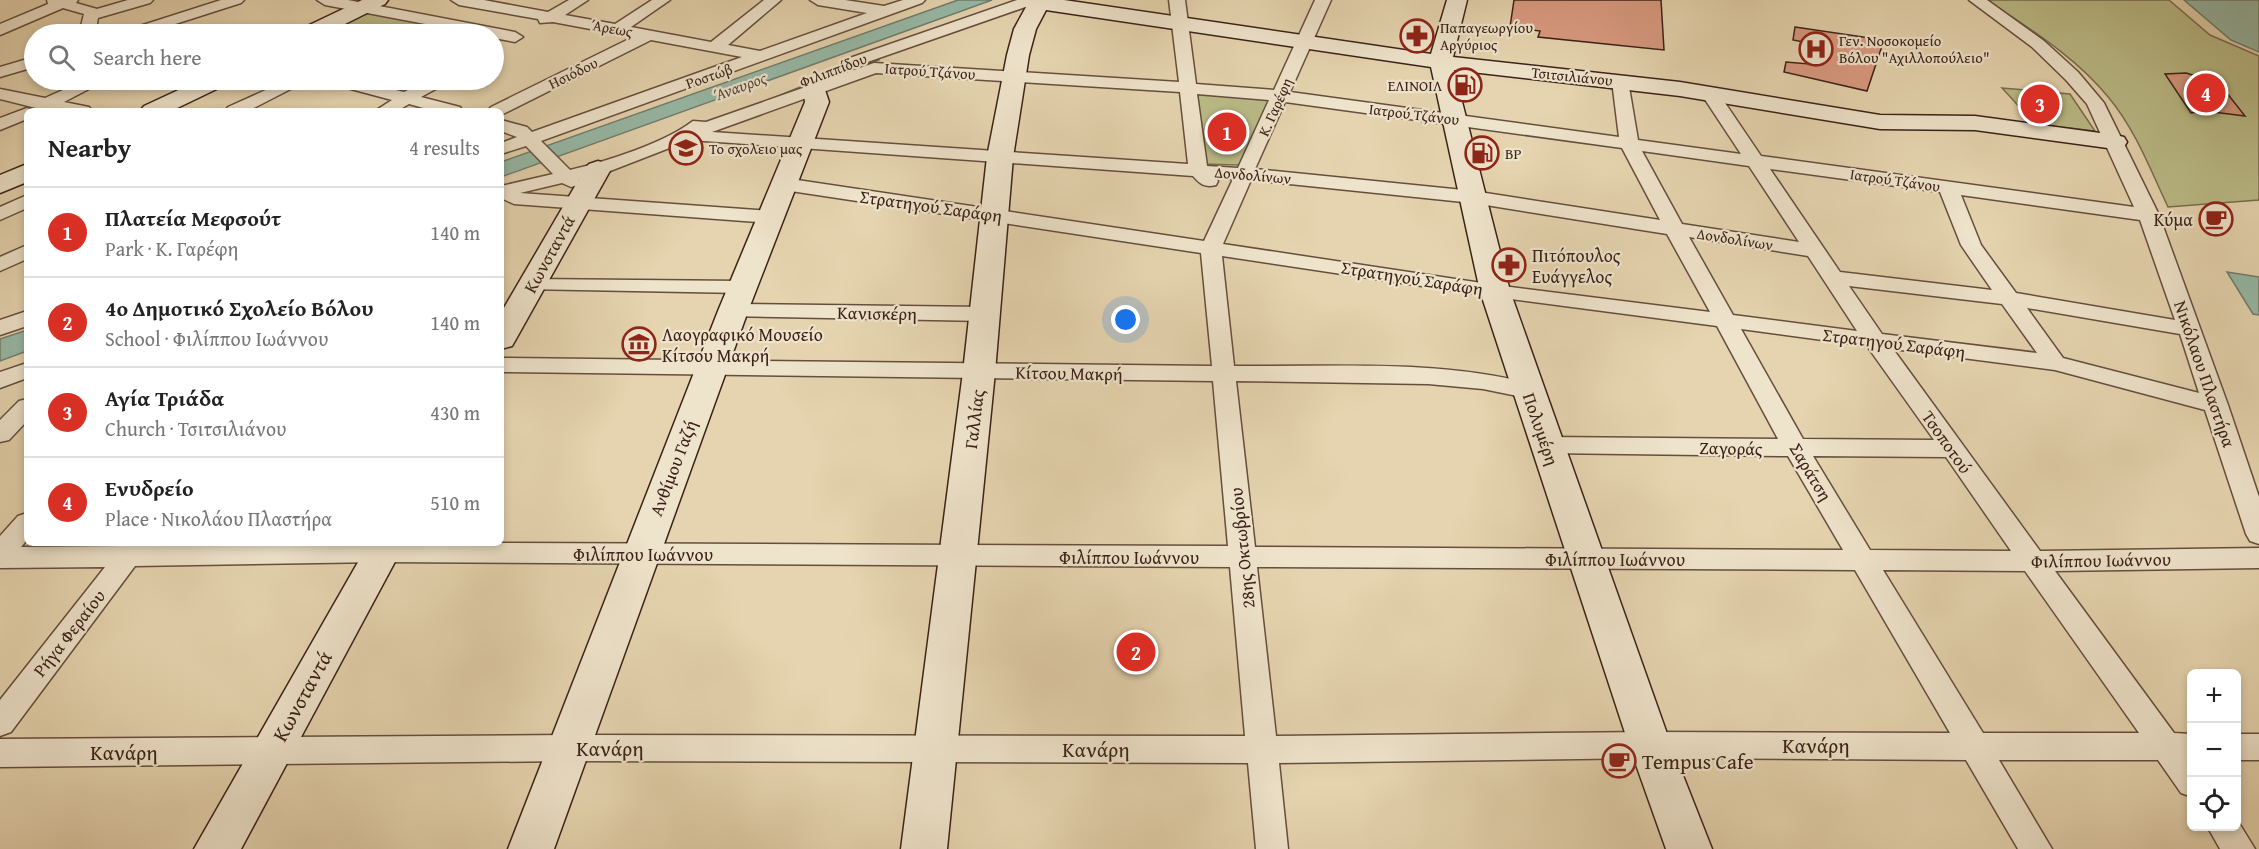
<!DOCTYPE html>
<meta charset="utf-8">
<style>
body{margin:0;font-family:"Gentium Book Plus",serif;background:#f2f2f2;color:#222}
.controls{position:absolute;right:18px;bottom:18px;display:grid;overflow:hidden;border-radius:9px;box-shadow:0 3px 9px #0003}
.controls button{width:54px;height:54px;display:grid;place-items:center;padding:0;border:0;border-bottom:2px solid #e0e0e0;background:#fff;color:#222;font:30px sans-serif}
.you{position:absolute;left:1126px;top:320px;width:21px;height:21px;margin:-15px;border:4px solid #fff;border-radius:50%;background:#1a73e8;box-shadow:0 0 0 9px #1a73e833}
.badge{display:grid;place-items:center;width:39px;height:39px;border-radius:50%;background:#d93025;color:#fff;font-size:20px;font-weight:700}
.pin{position:absolute;translate:-50% -50%;border:3px solid #fff;box-shadow:0 2px 6px #0006}
.list{margin:0;padding:0;list-style:none}
h2{display:flex;justify-content:space-between;align-items:center;height:78px;margin:0;padding:0 24px;font-size:26px}
h2 small{font-size:20px;font-weight:400;color:#767676}
.list li{display:grid;grid-template-columns:39px 1fr auto;gap:18px;align-items:center;box-sizing:border-box;height:90px;padding:0 24px;border-top:2px solid #e0e0e0}
.list b{display:block;font-size:22px;white-space:nowrap}
.list p{margin:0;font-size:20px;white-space:nowrap;color:#767676}
.list em{font-size:20px;font-style:normal;color:#767676}
.icon{flex:none;width:33px;height:33px;fill:none;stroke:currentColor;stroke-width:2;stroke-linecap:round;stroke-linejoin:round}
.map{position:relative;flex:none;width:2259px;height:849px;overflow:hidden}
.search{position:absolute;background:#fff;box-shadow:0 3px 9px #0003;left:24px;top:24px;width:480px;height:66px;display:flex;align-items:center;gap:15px;box-sizing:border-box;padding:0 21px;border-radius:33px;color:#767676;font-size:22px}
.panel{position:absolute;background:#fff;box-shadow:0 3px 9px #0003;left:24px;top:108px;width:480px;height:438px;border-radius:9px}
.map>svg:first-child{display:block}
</style>
<div class="map">
<svg width="2259" height="849" viewBox="0 0 2259 849">
<rect width="100%" height="100%" fill="#e5d4af"/>
<filter id="stains"><feTurbulence type="fractalNoise" baseFrequency=".00333" numOctaves="4"/><feColorMatrix values="0 0 0 0 .2 0 0 0 0 .09 0 0 0 0 .02 0 0 0 .5 -.17"/></filter>
<radialGradient id="worn" r=".72"><stop offset=".6" stop-color="#630" stop-opacity="0"/><stop offset="1" stop-color="#630" stop-opacity=".3"/></radialGradient>
<path fill="#babb87" stroke="#7a6e50" stroke-width="1.5" d="M 1987,0 L 2169,0 L 2210,35 L 2259,56 L 2259,200 L 2168,207 C 2151,171 2135,129 2109,98 C 2076,57 2030,29 1987,0 Z
M 369,11 L 433,24 L 414,34 L 322,34 Z
M 875,57 L 879,60 L 708,124 Z
M 2002,88 L 2070,94 L 2095,131 L 2035,124 Z
M 1202,93 L 1269,100 L 1239,165 L 1202,164 L 1198,95 Z"/>
<path fill="#96b9a7" stroke="#727d6e" stroke-width="1.5" d="M 958,0 L 992,0 L 501,177 L 501,162 Z
M 2184,0 L 2259,0 L 2259,52 L 2231,40 Z
M 2227,272 L 2259,277 L 2259,315 L 2253,314 Z
M 27,330 L 27,351 L 0,361 L 0,339 Z"/>
<path fill="#d99a80" stroke="#3b2219" stroke-width="1.5" d="M 1514,0 L 1661,0 L 1664,50 L 1538,37 L 1540,31 L 1510,27 Z
M 1795,27 L 1884,40 L 1867,91 L 1784,72 L 1786,62 L 1821,65 L 1824,46 L 1793,40 Z
M 2186,73 L 2219,83 L 2245,116 L 2205,111 L 2191,113 L 2165,74 Z"/>
<g fill="none" stroke-linecap="round" stroke-linejoin="round">
<defs>
<path id="street" d="M 78,0 L 76,3 L 97,9 L 128,0 L 153,0 L 150,3 L 98,18 L 95,34 L 79,34 L 84,14 L 63,8 L 0,35 L 0,24 L 48,4 L 47,0 Z
M 221,0 L 244,0 L 241,3 L 144,34 L 122,34 L 124,31 Z
M 317,0 L 348,0 L 515,32 L 523,37 L 515,42 L 494,38 L 494,34 L 478,34 L 325,5 Z
M 451,0 L 484,0 L 548,12 L 569,0 L 588,0 L 565,15 L 615,24 L 652,0 L 670,0 L 631,27 L 711,42 L 764,0 L 781,0 L 728,45 L 760,51 L 867,13 L 818,5 L 810,0 L 845,0 L 884,6 L 903,0 L 925,0 L 922,3 L 541,141 L 570,170 C 605,162 665,143 693,121 L 706,122 L 874,63 L 1179,82 L 1169,0 L 1185,0 L 1196,84 L 1274,90 L 1315,0 L 1331,0 L 1290,92 L 1619,137 L 1612,81 L 1620,76 L 1628,81 L 1638,140 L 1741,154 L 1702,95 L 1711,90 L 1717,91 L 1761,156 L 2134,207 L 2087,104 L 2066,80 L 2032,47 L 1969,0 L 1987,0 L 2044,41 L 2078,72 L 2104,103 L 2159,215 L 2228,405 L 2259,497 L 2259,544 L 2250,541 L 2246,534 L 2205,410 L 2055,370 L 1893,349 L 2040,551 L 2259,548 L 2259,568 L 2055,571 L 2174,733 L 2192,734 L 2192,797 L 2181,793 L 2158,760 L 1999,760 L 2052,849 L 2018,849 L 1966,760 L 1650,758 L 1279,763 L 1288,849 L 1256,849 L 1248,763 L 568,761 L 0,767 L 0,739 L 568,735 L 1245,736 L 1230,567 L 382,562 L 135,566 L 11,732 L 0,736 L 0,700 L 105,567 L 0,568 L 0,536 L 18,516 L 27,513 L 27,540 L 21,547 L 121,546 L 123,543 L 146,543 L 147,546 L 501,543 L 1228,546 L 1213,381 L 501,372 L 501,358 L 1212,366 L 1201,253 L 784,190 L 775,184 L 784,178 L 1204,241 L 1233,179 L 1216,178 L 1218,181 L 1216,185 C 1205,188 1200,184 1193,176 L 690,140 L 605,173 L 579,179 L 578,185 L 571,187 L 562,183 L 520,193 L 771,211 L 778,213 L 781,217 L 778,221 L 771,223 L 514,204 L 501,198 L 501,186 L 553,174 L 526,146 L 501,154 L 501,143 L 517,137 L 501,131 L 501,120 L 527,127 L 532,132 L 742,57 L 651,40 L 501,115 L 501,111 L 488,111 L 491,107 L 633,37 L 553,22 L 540,23 L 538,19 L 459,5 ZM 876,73 L 1180,92 L 1188,164 L 712,132 ZM 1197,94 L 1269,100 L 1238,168 L 1207,166 ZM 1285,102 L 1622,148 L 1660,220 L 1473,191 L 1255,169 ZM 1642,151 L 1749,166 L 1799,242 L 1682,224 ZM 1770,169 L 1940,192 L 1961,245 L 1992,290 L 1840,272 ZM 1251,180 L 1473,203 L 1667,234 L 1710,312 L 1495,285 L 1223,244 ZM 1961,195 L 2140,220 L 2175,320 L 2016,293 L 1981,245 ZM 1689,237 L 1808,256 L 1857,331 L 1733,315 ZM 1222,256 L 1495,297 L 1717,326 L 1778,439 L 1546,437 L 1537,439 L 1534,445 L 1537,451 L 1546,453 L 1788,456 L 1843,550 L 1255,547 L 1236,381 L 1428,384 L 1483,389 L 1527,398 L 1535,395 L 1539,390 L 1535,385 C 1441,359 1332,367 1234,366 ZM 1849,286 L 2002,304 L 2037,353 L 1882,334 ZM 2027,308 L 2180,334 L 2199,393 L 2063,358 ZM 1741,329 L 1867,346 L 1934,440 L 1803,439 ZM 1813,456 L 1946,457 L 2011,551 L 1870,550 ZM 1257,567 L 1855,570 L 1950,733 L 1650,732 L 1276,736 ZM 1883,570 L 2025,571 L 2139,733 L 1983,733 Z
M 1017,0 L 1040,0 L 1037,3 L 856,66 L 844,66 L 842,63 L 844,60 Z
M 34,57 L 34,67 L 0,77 L 0,67 Z
M 85,80 L 106,80 L 64,102 L 89,107 L 92,111 L 44,110 L 0,99 L 0,89 L 45,98 Z
M 288,80 L 308,80 L 248,111 L 225,111 L 228,107 Z
M 330,80 L 355,80 L 404,92 L 428,80 L 447,80 L 445,84 L 421,97 L 460,107 L 463,111 L 434,111 L 409,104 L 397,111 L 375,111 L 392,100 L 332,84 Z
M 27,108 L 34,111 L 27,111 L 27,119 L 0,130 L 0,118 Z
M 27,195 L 27,208 L 0,220 L 0,207 Z
M 27,245 L 27,259 L 0,271 L 0,257 Z
M 531,279 L 742,281 L 749,283 L 753,287 L 749,291 L 742,293 L 524,289 L 520,285 L 524,281 Z
M 733,304 L 985,307 L 993,309 L 996,314 L 993,319 L 985,321 L 725,316 L 722,311 L 725,306 Z
M 27,311 L 27,326 L 0,335 L 0,320 Z
M 27,363 L 27,378 L 0,388 L 0,372 Z
M 27,399 L 27,421 L 9,440 L 0,442 L 0,420 L 19,401 Z
M 2236,734 L 2259,734 L 2259,760 L 2236,760 Z
M 2236,818 L 2255,849 L 2220,849 L 2207,826 L 2236,826 Z"/>
<path id="secondary" d="M 362,0 L 388,0 L 385,4 L 325,34 L 298,34 L 301,29 Z
M 1018,0 L 1064,0 L 1431,54 L 1447,0 L 1467,0 L 1453,57 L 1680,82 L 1880,115 L 1975,116 L 2115,135 L 2124,137 L 2127,142 L 2124,147 L 2115,149 L 1975,130 L 1880,129 L 1680,96 L 1454,70 L 1510,291 L 1671,745 L 1712,849 L 1666,849 L 1629,745 L 1480,291 L 1431,67 L 1046,10 L 1036,29 L 1029,55 L 1013,157 L 995,372 L 947,849 L 901,849 L 963,372 L 987,157 L 1007,55 L 1014,29 L 1026,7 L 1021,5 Z
M 200,80 L 229,80 L 225,85 L 171,111 L 140,111 L 144,106 Z
M 815,82 L 823,84 L 829,102 L 748,311 L 554,849 L 508,849 L 718,311 L 805,102 L 803,89 L 807,84 Z
M 598,161 L 607,164 L 611,169 L 516,339 L 512,346 L 501,349 L 501,313 L 585,169 L 589,164 Z
M 27,164 L 27,182 L 0,193 L 0,175 Z
M 369,543 L 405,543 L 241,849 L 194,849 Z"/>
</defs>
<use href="#street" stroke="#664e3e" stroke-width="3"/>
<use href="#secondary" stroke="#3b2219" stroke-width="3"/>
<use href="#street" fill="#eee3cb" fill-rule="evenodd"/>
<use href="#secondary" fill="#eee3cb" fill-rule="evenodd"/>
</g>
<defs>
<symbol id="pharmacy-ring" viewBox="-11 -11 22 22"><circle r="9.5" fill="#eee3cb" stroke="#8f2418" stroke-width="1.5"/><path d="M-2-6h4v4h4v4h-4v4h-4v-4h-4v-4h4Z" fill="#8f2418"/></symbol>
<symbol id="hospital-ring" viewBox="-11 -11 22 22"><circle r="9.5" fill="#eee3cb" stroke="#8f2418" stroke-width="1.5"/><path d="M-5-5h3v3.5h4V-5h3V5h-3V1.5h-4V5h-3Z" fill="#8f2418"/></symbol>
<symbol id="fuel-ring" viewBox="-11 -11 22 22"><circle r="9.5" fill="#eee3cb" stroke="#8f2418" stroke-width="1.5"/><path d="M-5.5-6h7V0h2V4h1.3V-2.5L3-4.5l.8-.8L6-3V5H2.5V1h-1V6h-7ZM-4.2-4.7v3.2H.2V-4.7Z" fill="#8f2418"/></symbol>
<symbol id="school-ring" viewBox="-11 -11 22 22"><circle r="9.5" fill="#eee3cb" stroke="#8f2418" stroke-width="1.5"/><path d="M0-5L7-2L0 1L-7-2ZM-4 1L0 2.5L4 1V4Q0 6-4 4Z" fill="#8f2418"/></symbol>
<symbol id="cafe-ring" viewBox="-11 -11 22 22"><circle r="9.5" fill="#eee3cb" stroke="#8f2418" stroke-width="1.5"/><path d="M-5.5-4.5H6V0H3Q3 3.5 0 3.5H-2.5Q-5.5 3.5-5.5 0ZM3-3.2v2h1.7v-2ZM-6 4.5H4V6H-6Z" fill="#8f2418"/></symbol>
<symbol id="museum-ring" viewBox="-11 -11 22 22"><circle r="9.5" fill="#eee3cb" stroke="#8f2418" stroke-width="1.5"/><path d="M0-6L6-3V-2H-6V-3ZM-5-1h2V3h-2ZM-1-1h2V3h-2ZM3-1h2V3H3ZM-6 4H6V6H-6Z" fill="#8f2418"/></symbol>
</defs>
<g fill-rule="evenodd">
<use href="#pharmacy-ring" x="1398" y="17" width="38" height="38"/>
<use href="#hospital-ring" x="1797" y="30" width="38" height="38"/>
<use href="#fuel-ring" x="1446" y="66" width="38" height="38"/>
<use href="#school-ring" x="667" y="129" width="38" height="38"/>
<use href="#fuel-ring" x="1463" y="134" width="38" height="38"/>
<use href="#cafe-ring" x="2197" y="200" width="38" height="38"/>
<use href="#pharmacy-ring" x="1490" y="246" width="38" height="38"/>
<use href="#museum-ring" x="620" y="325" width="38" height="38"/>
<use href="#cafe-ring" x="1600" y="742" width="38" height="38"/>
</g>
<g text-anchor="middle" dominant-baseline="central" stroke-width="4.5" stroke-linejoin="round" paint-order="stroke">
<g font-size="15" fill="#3b2219" stroke="#eee3cb" text-anchor="start">
<text x="1440" y="27">Παπαγεωργίου<tspan x="1440" dy="17">Αργύριος</tspan></text>
<text x="1839" y="40">Γεν. Νοσοκομείο<tspan x="1839" dy="17">Βόλου "Αχιλλοπούλειο"</tspan></text>
<text x="1442" y="85" text-anchor="end">ΕΛΙΝΟΙΛ</text>
<text x="709" y="148">Το σχολειο μας</text>
<text x="1505" y="153">BP</text>
</g>
<g font-size="15" fill="#3b2219" stroke="#eee3cb">
<text transform="translate(612 28) rotate(10)">Άρεως</text>
<text transform="translate(833 70) rotate(-21)">Φιλιππίδου</text>
<text transform="translate(930 71) rotate(4)">Ιατρού Τζάνου</text>
<text transform="translate(573 73) rotate(-26)">Ησιόδου</text>
<text transform="translate(709 76) rotate(-19)">Ροστώβ</text>
<text transform="translate(1572 76) rotate(6)">Τσιτσιλιάνου</text>
<text transform="translate(1275 107) rotate(-66)">Κ. Γαρέφη</text>
<text transform="translate(1414 114) rotate(7)">Ιατρού Τζάνου</text>
<text transform="translate(1253 175) rotate(5)">Δονδολίνων</text>
<text transform="translate(1895 180) rotate(8)">Ιατρού Τζάνου</text>
<text transform="translate(1735 239) rotate(9)">Δονδολίνων</text>
</g>
<g font-size="16" font-style="italic" fill="#52483c" stroke="#eee3cb">
<text transform="translate(740 86) rotate(-20)">Άναυρος</text>
</g>
<g font-size="18" fill="#3b2219" stroke="#eee3cb">
<text transform="translate(931 206) rotate(8)">Στρατηγού Σαράφη</text>
<text transform="translate(549 254) rotate(-61)">Κωνσταντά</text>
<text transform="translate(1412 278) rotate(9)">Στρατηγού Σαράφη</text>
<text transform="translate(877 313) rotate(1)">Κανισκέρη</text>
<text transform="translate(1894 343) rotate(7)">Στρατηγού Σαράφη</text>
<text transform="translate(1069 373) rotate(1)">Κίτσου Μακρή</text>
<text transform="translate(2205 374) rotate(71)">Νικόλαου Πλαστήρα</text>
<text transform="translate(974 419) rotate(-83)">Γαλλίας</text>
<text transform="translate(1541 429) rotate(71)">Πολυμέρη</text>
<text transform="translate(1947 442) rotate(55)">Τσοποτού</text>
<text transform="translate(1731 448) rotate(1)">Ζαγοράς</text>
<text transform="translate(673 468) rotate(-69)">Ανθίμου Γαζή</text>
<text transform="translate(1811 472) rotate(59)">Σαράτση</text>
<text transform="translate(1242 548) rotate(-96)">28ης Οκτωβρίου</text>
<text x="643" y="554">Φιλίππου Ιωάννου</text>
<text x="1129" y="557">Φιλίππου Ιωάννου</text>
<text x="1615" y="559">Φιλίππου Ιωάννου</text>
<text transform="translate(2101 560) rotate(-1)">Φιλίππου Ιωάννου</text>
<text transform="translate(69 633) rotate(-52)">Ρήγα Φεραίου</text>
</g>
<g font-size="18" fill="#3b2219" stroke="#eee3cb" text-anchor="start">
<text x="2193" y="219" text-anchor="end">Κύμα</text>
<text x="1532" y="255">Πιτόπουλος<tspan x="1532" dy="21">Ευάγγελος</tspan></text>
<text x="662" y="334">Λαογραφικό Μουσείο<tspan x="662" dy="21">Κίτσου Μακρή</tspan></text>
</g>
<g font-size="21" fill="#3b2219" stroke="#eee3cb">
<text transform="translate(302 696) rotate(-61)">Κωνσταντά</text>
<text x="1816" y="745">Κανάρη</text>
<text x="610" y="748">Κανάρη</text>
<text x="1096" y="749">Κανάρη</text>
<text x="124" y="752">Κανάρη</text>
</g>
<g font-size="21" fill="#3b2219" stroke="#eee3cb" text-anchor="start">
<text x="1642" y="761">Tempus Cafe</text>
</g>
</g>
<rect width="100%" height="100%" filter="url(#stains)"/>
<rect width="100%" height="100%" fill="url(#worn)"/>
</svg>
<div class="controls">
<button>+</button>
<button>−</button>
<button><svg class="icon" aria-label="locate" viewBox="0 0 24 24"><circle cx="12" cy="12" r="6"/><path d="M12 2v4M12 18v4M2 12h4M18 12h4"/></svg></button>
</div>
<div class="you"></div>
<div class="pin badge" style="left:1227px;top:132px">1</div>
<div class="pin badge" style="left:1136px;top:652px">2</div>
<div class="pin badge" style="left:2040px;top:104px">3</div>
<div class="pin badge" style="left:2206px;top:93px">4</div>
<div class="search"><svg class="icon" aria-label="search" viewBox="0 0 24 24"><circle cx="10" cy="10" r="6"/><path d="M15 15l6 6"/></svg>Search here</div>
<section class="panel">
<h2>Nearby<small>4 results</small></h2>
<ul class="list">
<li><span class="badge">1</span><div><b>Πλατεία Μεφσούτ</b><p>Park · Κ. Γαρέφη</p></div><em>140 m</em></li>
<li><span class="badge">2</span><div><b>4ο Δημοτικό Σχολείο Βόλου</b><p>School · Φιλίππου Ιωάννου</p></div><em>140 m</em></li>
<li><span class="badge">3</span><div><b>Αγία Τριάδα</b><p>Church · Τσιτσιλιάνου</p></div><em>430 m</em></li>
<li><span class="badge">4</span><div><b>Ενυδρείο</b><p>Place · Νικολάου Πλαστήρα</p></div><em>510 m</em></li>
</ul>
</section>
</div>
